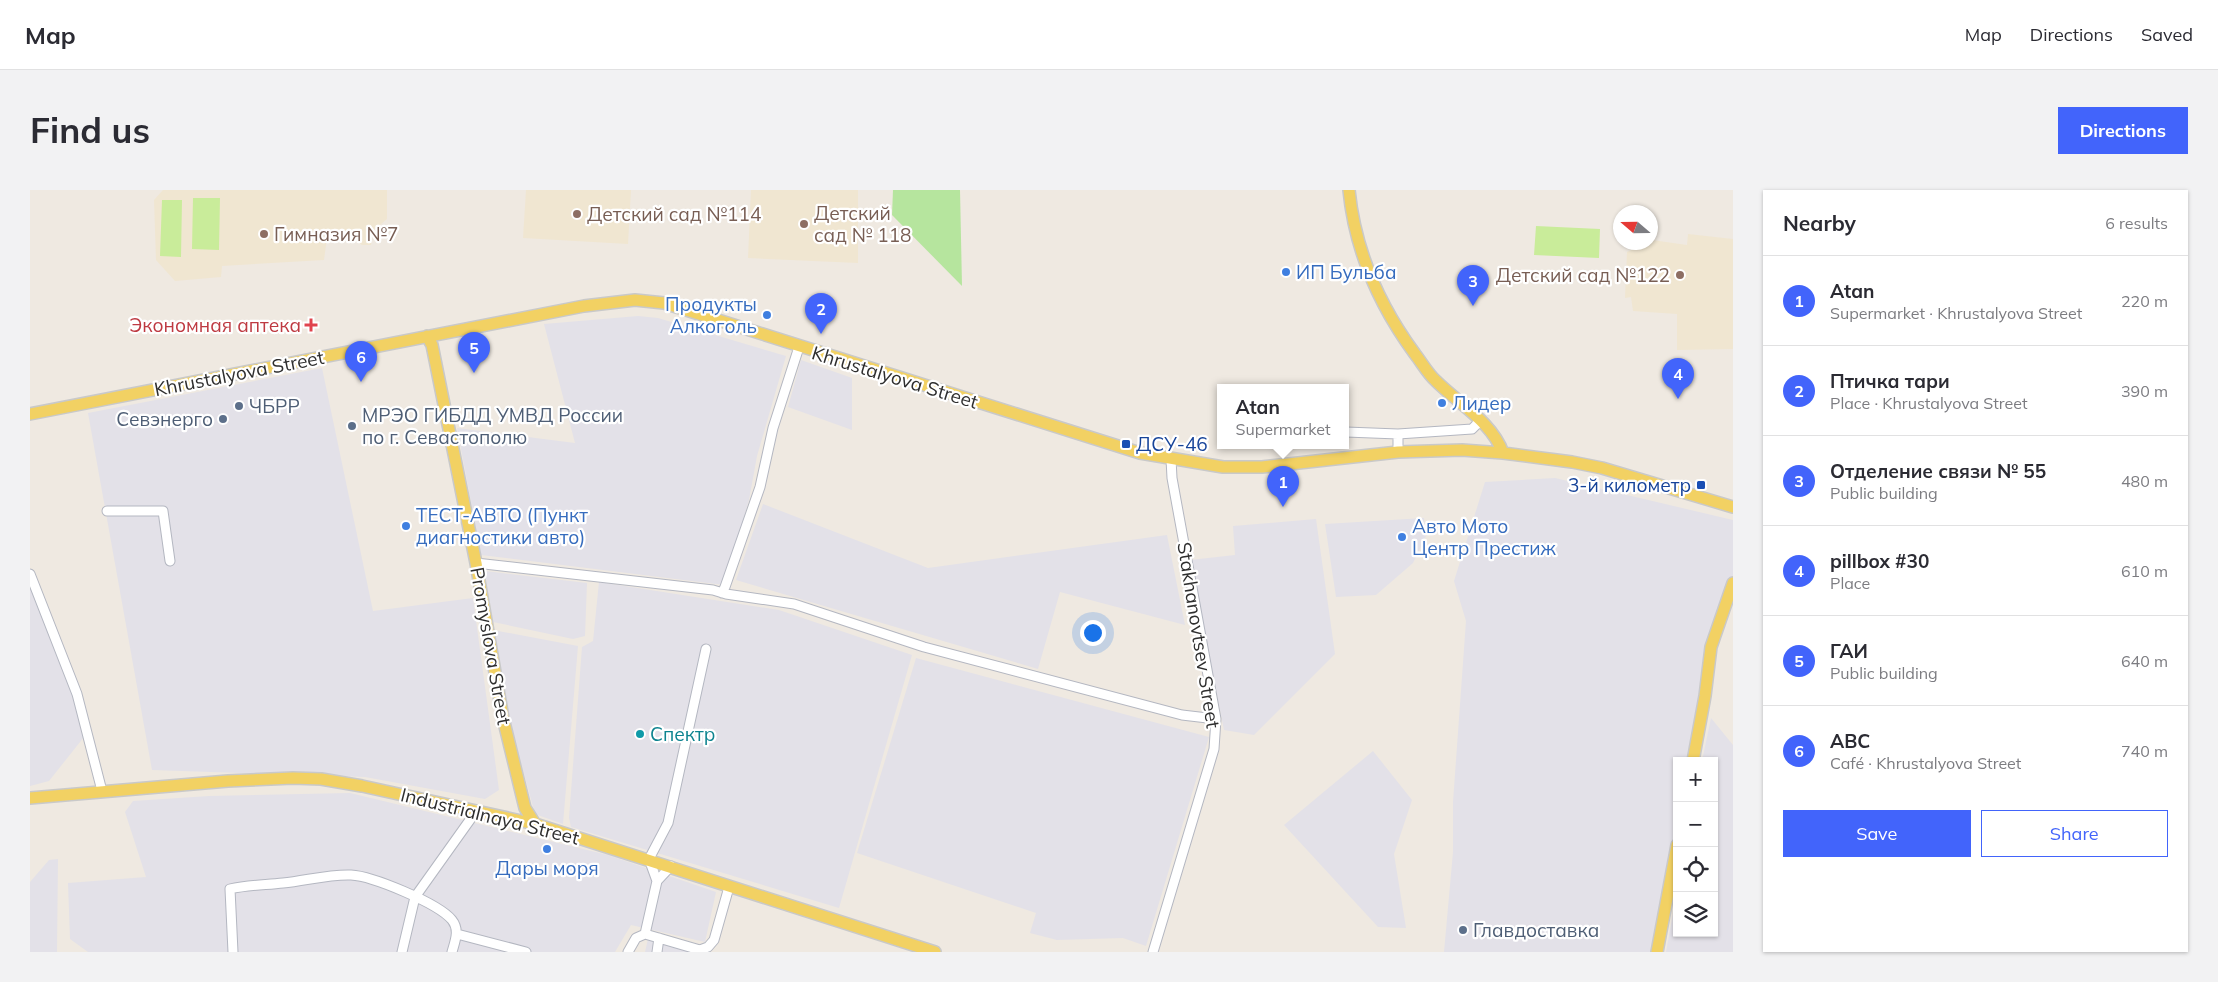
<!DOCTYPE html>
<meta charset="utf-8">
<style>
body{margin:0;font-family:Mulish,sans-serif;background:#f2f2f3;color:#2b2b33}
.controls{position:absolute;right:15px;bottom:15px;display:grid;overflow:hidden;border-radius:0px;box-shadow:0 1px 4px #0004}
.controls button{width:45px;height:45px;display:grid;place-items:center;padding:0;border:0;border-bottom:1px solid #e1e1e2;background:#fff;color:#2b2b33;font:25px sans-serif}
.compass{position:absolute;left:1583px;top:15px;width:45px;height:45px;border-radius:50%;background:#fff;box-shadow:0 1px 4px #0004;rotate:290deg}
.you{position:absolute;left:1062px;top:442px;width:18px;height:18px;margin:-12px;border:4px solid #fff;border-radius:50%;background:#1a73e8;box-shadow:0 0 0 8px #1a73e833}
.badge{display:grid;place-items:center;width:32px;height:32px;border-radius:50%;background:#4264fb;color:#fff;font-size:16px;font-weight:700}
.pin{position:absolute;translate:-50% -41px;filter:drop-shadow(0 1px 2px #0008)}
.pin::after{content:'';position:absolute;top:26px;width:18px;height:15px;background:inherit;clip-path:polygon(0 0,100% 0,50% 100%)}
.popup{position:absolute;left:1187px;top:194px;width:132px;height:65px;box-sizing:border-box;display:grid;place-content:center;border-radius:0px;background:#fff;filter:drop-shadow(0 1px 4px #0005);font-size:16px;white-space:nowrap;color:#7c7c81}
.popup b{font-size:19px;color:#2b2b33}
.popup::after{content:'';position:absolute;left:50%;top:100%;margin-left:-10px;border:10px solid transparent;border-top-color:#fff}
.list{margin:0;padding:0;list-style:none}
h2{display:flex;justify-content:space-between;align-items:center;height:65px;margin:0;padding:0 20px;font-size:21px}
h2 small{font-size:16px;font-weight:400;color:#7c7c81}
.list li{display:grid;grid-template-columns:32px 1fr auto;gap:15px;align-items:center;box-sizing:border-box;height:90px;padding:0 20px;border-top:1px solid #e1e1e2}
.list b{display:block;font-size:19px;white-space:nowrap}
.list p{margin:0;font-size:16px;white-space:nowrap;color:#7c7c81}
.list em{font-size:16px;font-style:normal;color:#7c7c81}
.actions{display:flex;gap:10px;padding:15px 20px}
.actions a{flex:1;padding:11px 0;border:1px solid #4264fb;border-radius:0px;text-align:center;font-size:18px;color:#4264fb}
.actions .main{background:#4264fb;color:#fff}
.icon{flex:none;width:28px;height:28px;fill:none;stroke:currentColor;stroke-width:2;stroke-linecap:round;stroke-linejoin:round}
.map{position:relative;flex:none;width:1703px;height:762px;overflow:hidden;border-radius:0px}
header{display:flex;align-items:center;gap:30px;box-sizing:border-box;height:70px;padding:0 25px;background:#fff;border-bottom:1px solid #e1e1e2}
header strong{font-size:24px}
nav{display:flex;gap:28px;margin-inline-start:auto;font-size:18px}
.intro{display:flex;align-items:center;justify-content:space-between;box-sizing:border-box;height:120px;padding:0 30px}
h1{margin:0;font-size:35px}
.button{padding:12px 22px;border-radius:0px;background:#4264fb;color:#fff;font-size:18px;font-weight:700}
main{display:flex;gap:30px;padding:0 30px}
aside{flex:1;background:#fff;border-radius:0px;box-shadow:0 1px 4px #0004}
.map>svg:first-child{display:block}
</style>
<header>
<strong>Map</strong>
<nav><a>Map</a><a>Directions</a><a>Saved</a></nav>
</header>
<div class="intro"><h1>Find us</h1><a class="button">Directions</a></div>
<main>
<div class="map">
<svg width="1703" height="762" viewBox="0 0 1703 762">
<rect width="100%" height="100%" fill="#efe9e1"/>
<path fill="#e3e1e8" d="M 608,126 L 628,128 L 756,166 L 727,266 L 719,310 L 694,395 L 451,365 L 427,238 L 545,253 L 514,134 Z
M 771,170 L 822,188 L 822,240 L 758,217 Z
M 292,178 L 343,421 L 443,408 L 469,600 L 455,609 L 335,587 L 122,580 L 58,223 Z
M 1525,288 L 1703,330 L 1703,385 L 1677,456 L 1657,571 L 1647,571 L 1647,632 L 1625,762 L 1414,762 L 1423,662 L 1423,612 L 1436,431 L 1424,391 L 1455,292 Z
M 733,314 L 898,378 L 1137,345 L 1155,435 L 1030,402 L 1008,479 L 706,390 Z
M 1394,328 L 1396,346 L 1383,373 L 1346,405 L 1306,407 L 1295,334 Z
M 1286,329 L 1305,464 L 1224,545 L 1194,540 L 1160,370 L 1205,365 L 1203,336 Z
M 455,381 L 557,393 L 555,446 L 543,449 L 463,432 Z
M 569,392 L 749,420 L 882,465 L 809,718 L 541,637 L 539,628 L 552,457 L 563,451 Z
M 0,395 L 45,504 L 54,547 L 19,591 L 0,596 Z
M 463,440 L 548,456 L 533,634 L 505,624 L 477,522 Z
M 886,468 L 1179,547 L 1116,756 L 1093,748 L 1027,750 L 1000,743 L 1006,723 L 827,663 Z
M 1681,528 L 1703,555 L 1703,762 L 1636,762 L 1647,701 L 1647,743 L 1684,743 L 1684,571 L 1672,571 Z
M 1343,561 L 1382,610 L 1364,664 L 1376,738 L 1348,737 L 1254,635 Z
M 320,603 L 578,665 L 686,702 L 675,752 L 601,735 L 585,762 L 58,762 L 40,749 L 38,693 L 116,687 L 95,622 L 103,611 L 179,606 Z
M 28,669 L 27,762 L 0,762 L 0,692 L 19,670 Z
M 618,749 L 662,762 L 615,762 Z"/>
<path fill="#f0e6d1" d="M 133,0 L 357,0 L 357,29 L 343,41 L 341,55 L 332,55 L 321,48 L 297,48 L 294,70 L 192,76 L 191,87 L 145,91 L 126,70 L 124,10 Z
M 496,0 L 601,0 L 598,54 L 493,48 Z
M 721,0 L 828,0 L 828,73 L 718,68 Z
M 1658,44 L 1703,49 L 1703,159 L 1647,160 L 1647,124 L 1603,121 L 1601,107 L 1595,108 L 1597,62 L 1622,50 L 1657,55 Z"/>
<path fill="#b6e59e" d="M 863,0 L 930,0 L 932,96 L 862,25 Z"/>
<path fill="#c9ec9a" d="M 163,8 L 190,8 L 189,60 L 162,59 Z
M 132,10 L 152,10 L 151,67 L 130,66 Z
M 1506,36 L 1570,39 L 1569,68 L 1504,65 Z"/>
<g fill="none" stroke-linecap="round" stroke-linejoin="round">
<defs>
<path id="minor" d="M 1316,242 L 1368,244 L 1368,262
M 1368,244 L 1442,239 L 1450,231
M 77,321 L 133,321 L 140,371
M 446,373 L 683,400 L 696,404 L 764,414 L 894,457 L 1152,525 L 1186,529
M 0,384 L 47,504 L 72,601
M 692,403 L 695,397 L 730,297 L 743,238 L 769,157
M 627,691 L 641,676
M 427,744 L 496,762
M 615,744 L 627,691 L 619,669 L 638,633 L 676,459
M 203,762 L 200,699 C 218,695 235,695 253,693 C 275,691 299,684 321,685 C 342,686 408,713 422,730 C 430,740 425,751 422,762
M 372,762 L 385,707 L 447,620
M 598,762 L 606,748 L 615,744 L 670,760 L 678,757 L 684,750 L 699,697
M 627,762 L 629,748
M 1123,762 L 1184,559 L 1186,529 L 1142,288 L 1141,269"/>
<path id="major" d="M 1319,0 C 1325,61 1349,115 1385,164 C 1392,173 1398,184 1406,191 C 1429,214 1462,232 1473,263
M 397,146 L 402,155 L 446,373 L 473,528 L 495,618 L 505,634
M 0,224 L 554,116 L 605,110 L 634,113 L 1110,263 L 1193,277 L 1232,277 L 1368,262 L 1432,260 L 1473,263 L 1542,272 L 1572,278 L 1703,317
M 1663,571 L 1675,506 L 1681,457 L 1703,393
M 0,608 L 198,591 L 263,588 L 291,589 L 332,596 L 505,634 L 905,762
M 1627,762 L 1647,655"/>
</defs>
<use href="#minor" stroke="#b4b7c1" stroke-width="11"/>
<use href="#major" stroke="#c9c9c9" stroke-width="14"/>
<use href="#minor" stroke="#fff" stroke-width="9"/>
<use href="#major" stroke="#f2d163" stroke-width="11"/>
</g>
<g fill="#8d6e63" stroke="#fff" stroke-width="2">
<circle cx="547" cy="24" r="5"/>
<circle cx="774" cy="34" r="5"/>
<circle cx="234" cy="44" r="5"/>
<circle cx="1650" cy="85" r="5"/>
</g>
<g fill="#3f7fe0" stroke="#fff" stroke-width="2">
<circle cx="1256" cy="82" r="5"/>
<circle cx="737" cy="125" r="5"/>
<circle cx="1412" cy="213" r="5"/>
<circle cx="376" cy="336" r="5"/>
<circle cx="1372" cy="347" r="5"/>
<circle cx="517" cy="659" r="5"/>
</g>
<path fill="#e0444e" stroke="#fff" stroke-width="2" d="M278.5 127.5h5v5h5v5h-5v5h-5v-5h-5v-5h5z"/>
<g fill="#5c6f8a" stroke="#fff" stroke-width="2">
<circle cx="209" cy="216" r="5"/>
<circle cx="193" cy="229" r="5"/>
<circle cx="322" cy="236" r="5"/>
<circle cx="1433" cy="740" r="5"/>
</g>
<g fill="#1a4fb4" stroke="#fff" stroke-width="2">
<rect x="1091" y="249" width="10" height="10" rx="2.5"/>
<rect x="1666" y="290" width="10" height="10" rx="2.5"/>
</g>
<circle fill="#0f9aa8" stroke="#fff" stroke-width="2" cx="610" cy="544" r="5"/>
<g text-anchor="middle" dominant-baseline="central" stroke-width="4.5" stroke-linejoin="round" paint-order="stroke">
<g font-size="19" fill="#785e54" stroke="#fff" text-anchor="start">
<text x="784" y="23">Детский<tspan x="784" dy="22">сад № 118</tspan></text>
<text x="557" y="24">Детский сад №114</text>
<text x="244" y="44">Гимназия №7</text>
<text x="1640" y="85" text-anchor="end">Детский сад №122</text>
</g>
<g font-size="19" fill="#366cbe" stroke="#fff" text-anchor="start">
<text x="1266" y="82">ИП Бульба</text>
<text x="727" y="114" text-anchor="end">Продукты<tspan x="727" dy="22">Алкоголь</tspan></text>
<text x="1422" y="213">Лидер</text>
<text x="386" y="325">ТЕСТ-АВТО (Пункт<tspan x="386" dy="22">диагностики авто)</tspan></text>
<text x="1382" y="336">Авто Мото<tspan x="1382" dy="22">Центр Престиж</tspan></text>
<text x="517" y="678" text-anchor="middle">Дары моря</text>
</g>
<g font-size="19" fill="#be3a42" stroke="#fff" text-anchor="end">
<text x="271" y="135">Экономная аптека</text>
</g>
<g font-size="19" fill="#2e2e2e" stroke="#fff">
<text transform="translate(209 183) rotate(-11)">Khrustalyova Street</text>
<text transform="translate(865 187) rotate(17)">Khrustalyova Street</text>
<text transform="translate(1169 445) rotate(81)">Stakhanovtsev Street</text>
<text transform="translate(461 456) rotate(80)">Promyslova Street</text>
<text transform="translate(460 626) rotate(14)">Industrialnaya Street</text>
</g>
<g font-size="19" fill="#4e5e75" stroke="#fff" text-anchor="start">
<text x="219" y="216">ЧБРР</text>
<text x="332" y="225">МРЭО ГИБДД УМВД России<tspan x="332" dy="22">по г. Севастополю</tspan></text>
<text x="183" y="229" text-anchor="end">Севэнерго</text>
<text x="1443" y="740">Главдоставка</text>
</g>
<g font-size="19" fill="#164399" stroke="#fff" text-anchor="start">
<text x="1106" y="254">ДСУ-46</text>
<text x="1661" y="295" text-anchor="end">3-й километр</text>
</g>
<g font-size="19" fill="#0d838f" stroke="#fff" text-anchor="start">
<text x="620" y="544">Спектр</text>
</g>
</g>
</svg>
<div class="controls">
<button>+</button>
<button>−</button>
<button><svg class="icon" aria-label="locate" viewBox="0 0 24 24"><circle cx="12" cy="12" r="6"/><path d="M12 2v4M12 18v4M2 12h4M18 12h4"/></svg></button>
<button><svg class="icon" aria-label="layers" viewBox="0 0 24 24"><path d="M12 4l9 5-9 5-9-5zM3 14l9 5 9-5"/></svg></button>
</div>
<svg class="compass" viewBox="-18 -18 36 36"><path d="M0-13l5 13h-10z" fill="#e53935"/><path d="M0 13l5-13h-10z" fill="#7c7c81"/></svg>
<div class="you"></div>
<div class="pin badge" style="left:1253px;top:317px">1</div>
<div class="popup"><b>Atan</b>Supermarket</div>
<div class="pin badge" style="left:791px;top:144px">2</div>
<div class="pin badge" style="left:1443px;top:116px">3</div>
<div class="pin badge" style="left:1648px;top:209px">4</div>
<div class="pin badge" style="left:444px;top:183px">5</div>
<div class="pin badge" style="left:331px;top:192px">6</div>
</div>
<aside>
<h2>Nearby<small>6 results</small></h2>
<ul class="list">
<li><span class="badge">1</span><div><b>Atan</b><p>Supermarket · Khrustalyova Street</p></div><em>220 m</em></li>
<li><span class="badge">2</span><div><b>Птичка тари</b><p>Place · Khrustalyova Street</p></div><em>390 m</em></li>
<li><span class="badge">3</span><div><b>Отделение связи № 55</b><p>Public building</p></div><em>480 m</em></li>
<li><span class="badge">4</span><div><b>pillbox #30</b><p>Place</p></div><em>610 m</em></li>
<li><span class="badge">5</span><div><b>ГАИ</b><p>Public building</p></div><em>640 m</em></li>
<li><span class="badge">6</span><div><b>АВС</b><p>Café · Khrustalyova Street</p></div><em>740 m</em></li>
</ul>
<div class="actions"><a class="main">Save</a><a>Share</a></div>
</aside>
</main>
